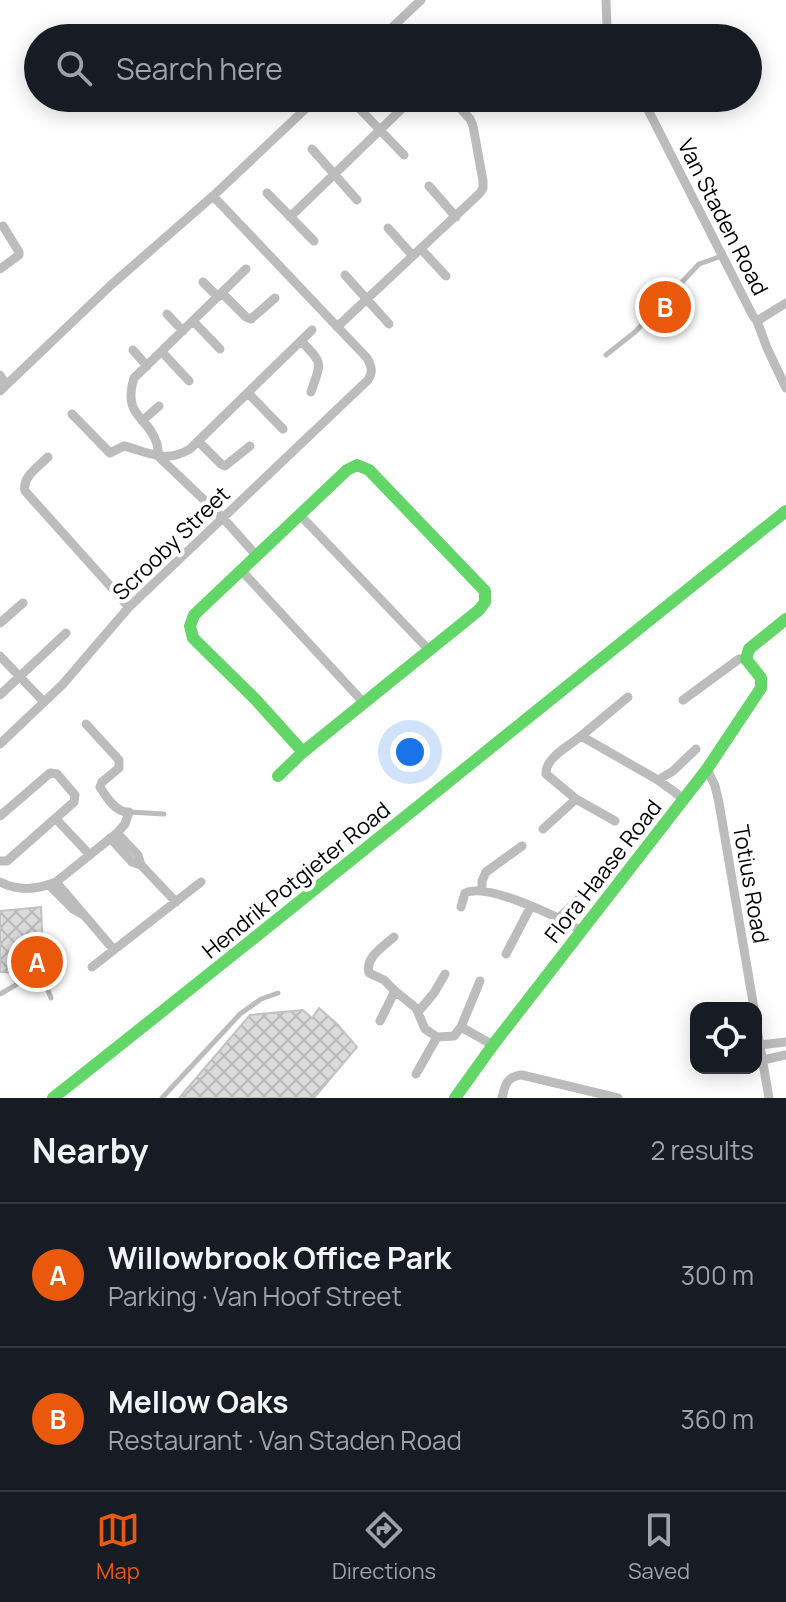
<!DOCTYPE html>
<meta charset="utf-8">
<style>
body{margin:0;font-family:Manrope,sans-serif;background:#242831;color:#f1f3f6}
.controls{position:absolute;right:24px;bottom:24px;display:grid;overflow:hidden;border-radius:16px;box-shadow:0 4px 20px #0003}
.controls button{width:72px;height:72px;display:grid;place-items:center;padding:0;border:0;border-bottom:2px solid #363941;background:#171b24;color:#f1f3f6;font:40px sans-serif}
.you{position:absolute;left:410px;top:752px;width:28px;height:28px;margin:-20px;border:6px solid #fff;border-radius:50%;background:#1a73e8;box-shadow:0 0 0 12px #1a73e833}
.badge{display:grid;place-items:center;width:52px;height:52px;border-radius:50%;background:#ea580c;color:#fff;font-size:26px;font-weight:700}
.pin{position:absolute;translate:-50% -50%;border:4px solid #fff;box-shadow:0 2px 8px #0006}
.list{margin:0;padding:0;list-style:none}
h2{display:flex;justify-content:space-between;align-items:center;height:104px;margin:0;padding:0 32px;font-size:34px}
h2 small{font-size:26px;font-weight:400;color:#9ea1a6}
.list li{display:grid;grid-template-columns:52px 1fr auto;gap:24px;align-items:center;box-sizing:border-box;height:144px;padding:0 32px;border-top:2px solid #363941}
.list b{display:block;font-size:30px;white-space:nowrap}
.list p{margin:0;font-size:26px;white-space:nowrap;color:#9ea1a6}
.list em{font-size:26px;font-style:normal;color:#9ea1a6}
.icon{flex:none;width:44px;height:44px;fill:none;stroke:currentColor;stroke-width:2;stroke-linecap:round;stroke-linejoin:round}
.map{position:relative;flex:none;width:786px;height:1098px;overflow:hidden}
.search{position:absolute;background:#171b24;box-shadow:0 4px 20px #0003;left:24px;right:24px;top:24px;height:88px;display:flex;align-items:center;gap:20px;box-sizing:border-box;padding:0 28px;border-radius:44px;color:#9ea1a6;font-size:30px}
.sheet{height:392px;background:#171b24}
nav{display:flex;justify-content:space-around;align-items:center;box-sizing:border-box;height:112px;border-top:2px solid #363941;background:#171b24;font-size:22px;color:#9ea1a6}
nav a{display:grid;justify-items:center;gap:4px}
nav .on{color:#ea580c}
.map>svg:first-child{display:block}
</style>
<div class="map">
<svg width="786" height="1098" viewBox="0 0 786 1098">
<defs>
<pattern id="building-cross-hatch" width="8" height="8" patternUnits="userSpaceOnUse" patternTransform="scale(2)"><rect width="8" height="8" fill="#dbdbdb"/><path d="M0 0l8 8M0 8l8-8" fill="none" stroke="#bababa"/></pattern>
</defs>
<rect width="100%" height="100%" fill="#fff"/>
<path fill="url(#building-cross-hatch)" stroke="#c2c2c2" stroke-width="2" d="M 41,907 L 44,971 L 19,973 L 0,972 L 0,911 Z
M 319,1008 L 337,1024 L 357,1047 L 314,1098 L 179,1098 L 250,1015 L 303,1010 L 312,1018 Z"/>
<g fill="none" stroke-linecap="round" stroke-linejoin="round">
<path stroke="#bcbcbc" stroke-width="5" d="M 606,355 L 635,332 L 699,264 L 722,256
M 129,812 L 164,814
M 0,994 C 10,989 34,971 42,980 C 46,984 49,993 51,998
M 162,1098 L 240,1014 L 261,999 L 278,993"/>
<path stroke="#bcbcbc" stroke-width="9" d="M 606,0 L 607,26 L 611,38
M 381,38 L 421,0
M 642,98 L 753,316 L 757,321 L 786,303
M 356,105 L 404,155
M 312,149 L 357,200
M 429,186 L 456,217
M 267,193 L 314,241
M 290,217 L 413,98
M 388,228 L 413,256
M 421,249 L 446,276
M 0,269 L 19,255 L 19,252 L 3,226
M 345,275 L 389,324
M 203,282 L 218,297
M 222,293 L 246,317 L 251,319 L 275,298
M 167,314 L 183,331
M 193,321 L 220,349
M 757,321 L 767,348 L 786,388
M 337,327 L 480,193 L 483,188 L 483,181 L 473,126 L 470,119 L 451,98
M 301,341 C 324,364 321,362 311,392
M 133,350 L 147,366
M 162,352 L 189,381
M 0,375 L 6,385
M 0,391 L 111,285 L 213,196 L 317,98
M 248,393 L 283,429
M 72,414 L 110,453 L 124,446 C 149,452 165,464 190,449 L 312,330
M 142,421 L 159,406
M 198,441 L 221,464 L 225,466 L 250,446
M 48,457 C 38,467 22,477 25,491 L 129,607
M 159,457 C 158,453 158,448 157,444 C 149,416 122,418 134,378 L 246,269
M 159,457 L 223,518 L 256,555
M 300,515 L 429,650
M 241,570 L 364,703
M 0,623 L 23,603
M 0,656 L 44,702
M 0,695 L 66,633
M 683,700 L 739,659 L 746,659
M 581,736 L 628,697
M 0,744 L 63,684 L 129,607 L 368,380 C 373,372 372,367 367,358 L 213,196
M 707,769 L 715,786 L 719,803 L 754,1008
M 658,780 L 673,771 L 696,749
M 0,816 L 50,773 L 57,774 L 75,795 L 74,802 L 7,861 L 0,861
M 56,819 L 90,855
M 615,821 L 576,799 L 546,774 C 545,758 569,746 581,736 L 658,780 L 684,799
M 543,829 L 576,799
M 117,833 L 138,855 L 141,865 L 176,902
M 110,838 L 132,862 L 141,865
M 0,882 C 19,891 36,890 56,882 L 117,833 L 125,824 L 129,812 C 116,813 106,797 100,787 L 102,782 L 119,768 L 119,760 L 86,724
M 56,882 L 114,950
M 49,885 L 73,909 L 82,914
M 482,891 L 482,881 L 486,872 L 522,846
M 461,907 L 465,893 C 488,882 560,918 582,931
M 559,918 L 593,885
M 394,937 C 383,947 365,957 369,973 L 384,980 L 395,991
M 506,954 L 531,906
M 92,967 L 201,882
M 418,1012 L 434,993 L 445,974
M 380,1021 L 395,991 L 416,1008 L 425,1029 L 437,1037
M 756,1023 L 769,1098
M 461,1027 L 480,981
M 760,1045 L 786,1042
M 763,1060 L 786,1055
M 416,1074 L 437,1037 L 454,1036 L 461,1027 L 493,1045
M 502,1098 C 505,1085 507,1076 522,1075 L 618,1098"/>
<path stroke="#63d668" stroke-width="12" d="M 278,776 L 303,752 L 479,610 L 485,602 L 485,591 L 369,470 L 357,465 L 347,470 L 194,615 L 190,626 L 193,638 L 256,700 L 303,752
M 53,1098 C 299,904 541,706 786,511
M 455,1098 L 493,1045 L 707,769 L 761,688 L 761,678 L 746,659 L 749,649 L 786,619"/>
</g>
<g text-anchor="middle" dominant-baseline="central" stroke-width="8" stroke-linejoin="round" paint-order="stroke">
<g font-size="22" fill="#000" stroke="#fff">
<text transform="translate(723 217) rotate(63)">Van Staden Road</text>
<text transform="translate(171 543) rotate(-44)">Scrooby Street</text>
<text transform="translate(603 871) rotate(-52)">Flora Haase Road</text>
<text transform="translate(296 880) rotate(-39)">Hendrik Potgieter Road</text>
<text transform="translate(751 884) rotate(80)">Totius Road</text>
</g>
</g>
</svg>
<div class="controls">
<button><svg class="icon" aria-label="locate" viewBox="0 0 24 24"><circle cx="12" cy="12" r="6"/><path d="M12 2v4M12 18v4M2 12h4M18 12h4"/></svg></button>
</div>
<div class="you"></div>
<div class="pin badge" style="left:37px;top:962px">A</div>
<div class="pin badge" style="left:665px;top:307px">B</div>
<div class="search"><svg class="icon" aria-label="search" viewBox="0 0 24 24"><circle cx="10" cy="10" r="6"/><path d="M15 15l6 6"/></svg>Search here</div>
</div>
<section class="sheet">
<h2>Nearby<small>2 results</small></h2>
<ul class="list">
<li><span class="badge">A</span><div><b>Willowbrook Office Park</b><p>Parking · Van Hoof Street</p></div><em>300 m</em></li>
<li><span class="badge">B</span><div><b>Mellow Oaks</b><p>Restaurant · Van Staden Road</p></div><em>360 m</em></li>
</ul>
</section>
<nav>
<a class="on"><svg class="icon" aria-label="map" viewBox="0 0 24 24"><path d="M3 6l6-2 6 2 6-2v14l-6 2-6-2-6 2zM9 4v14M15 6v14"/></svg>Map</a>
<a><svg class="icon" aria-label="directions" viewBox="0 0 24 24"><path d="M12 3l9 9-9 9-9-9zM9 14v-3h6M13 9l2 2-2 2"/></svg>Directions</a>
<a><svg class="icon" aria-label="saved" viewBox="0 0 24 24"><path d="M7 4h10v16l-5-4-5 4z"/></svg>Saved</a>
</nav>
